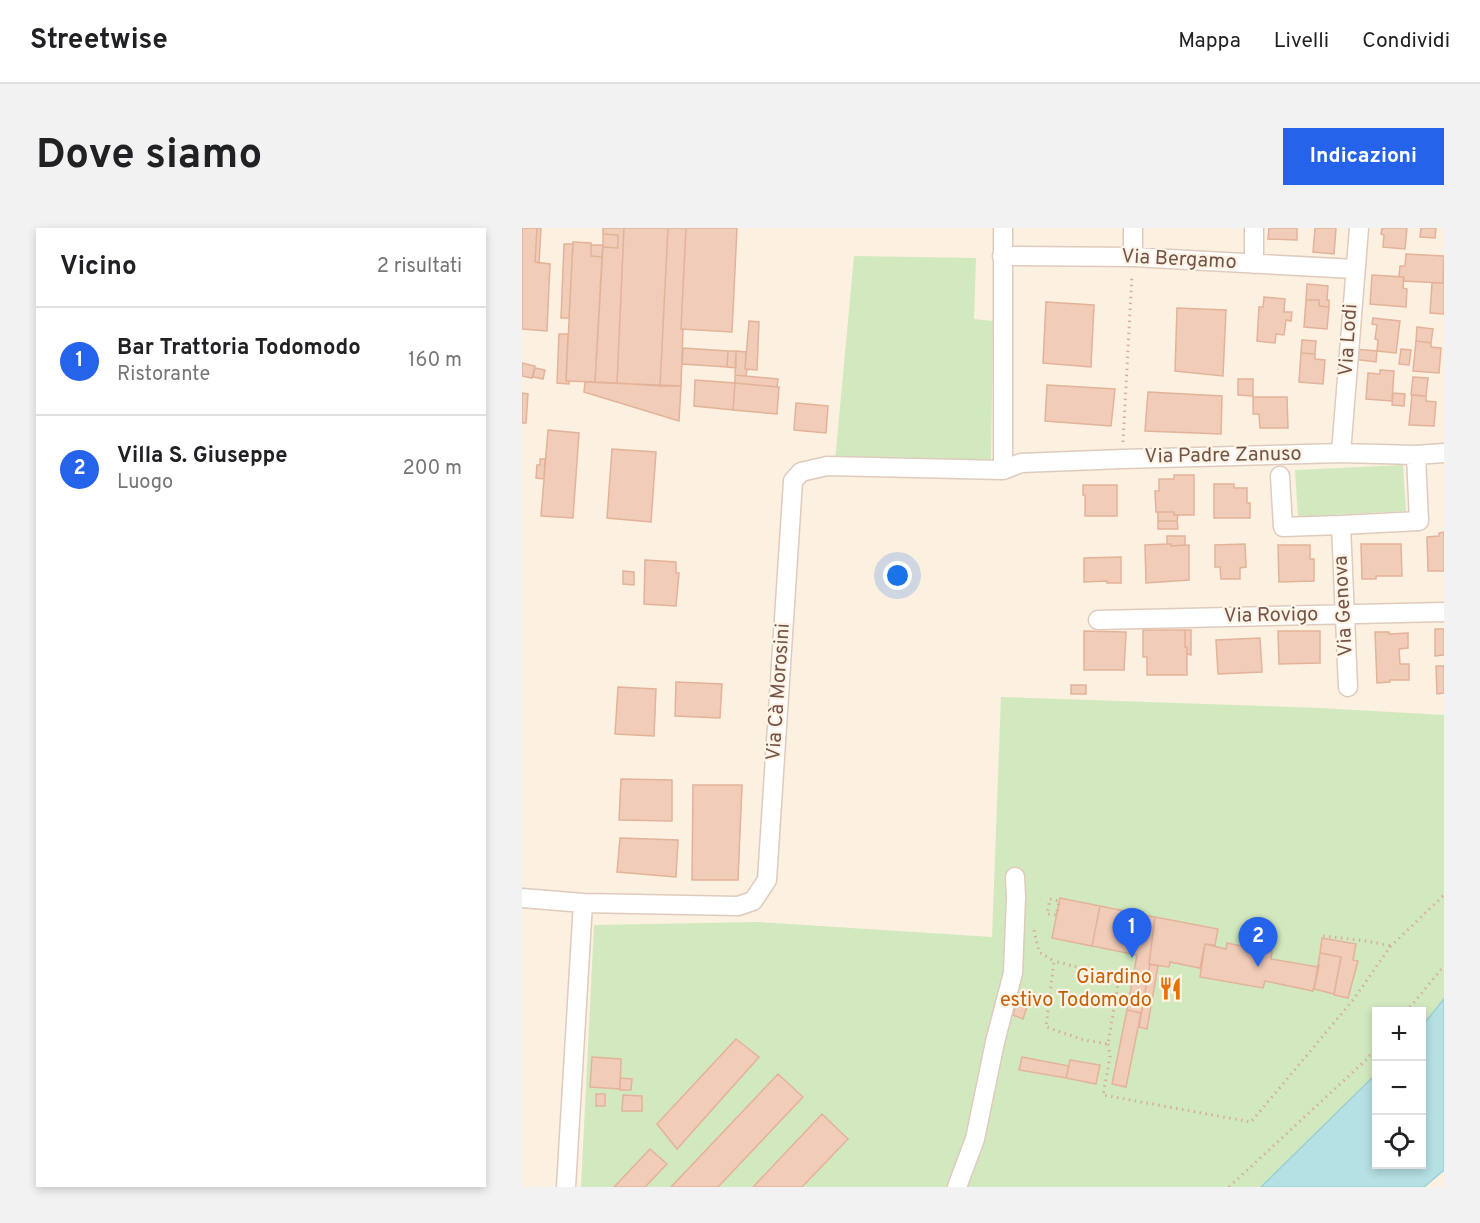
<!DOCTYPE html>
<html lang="it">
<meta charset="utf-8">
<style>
body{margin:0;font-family:Overpass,sans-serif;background:#f2f2f2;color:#202124}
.controls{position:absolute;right:18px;bottom:18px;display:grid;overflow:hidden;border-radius:0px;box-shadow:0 3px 9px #0003}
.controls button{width:54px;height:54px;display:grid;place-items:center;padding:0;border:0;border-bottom:2px solid #e0e0e0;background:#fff;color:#202124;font:30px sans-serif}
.you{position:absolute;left:376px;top:348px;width:21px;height:21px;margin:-15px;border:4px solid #fff;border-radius:50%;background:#1a73e8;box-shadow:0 0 0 9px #1a73e833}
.badge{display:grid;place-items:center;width:39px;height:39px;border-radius:50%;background:#2563eb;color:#fff;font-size:20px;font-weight:700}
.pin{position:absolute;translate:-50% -50px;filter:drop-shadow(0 2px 3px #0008)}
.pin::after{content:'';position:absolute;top:32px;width:21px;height:18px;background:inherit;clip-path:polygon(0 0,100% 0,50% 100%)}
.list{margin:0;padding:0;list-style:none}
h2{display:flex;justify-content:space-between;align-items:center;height:78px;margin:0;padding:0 24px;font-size:26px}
h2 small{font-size:20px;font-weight:400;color:#757577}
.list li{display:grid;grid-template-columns:39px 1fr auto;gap:18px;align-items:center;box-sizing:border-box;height:108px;padding:0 24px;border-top:2px solid #e0e0e0}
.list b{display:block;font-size:22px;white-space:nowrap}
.list p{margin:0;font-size:20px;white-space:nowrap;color:#757577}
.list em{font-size:20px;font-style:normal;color:#757577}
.icon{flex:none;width:33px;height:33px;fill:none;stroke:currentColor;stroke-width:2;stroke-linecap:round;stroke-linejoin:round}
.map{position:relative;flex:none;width:922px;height:959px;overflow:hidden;border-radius:0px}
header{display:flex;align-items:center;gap:36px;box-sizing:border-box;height:84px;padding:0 30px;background:#fff;border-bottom:2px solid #e0e0e0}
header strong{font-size:28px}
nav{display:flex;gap:33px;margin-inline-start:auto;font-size:21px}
.intro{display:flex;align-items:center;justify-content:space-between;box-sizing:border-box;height:144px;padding:0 36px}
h1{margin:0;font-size:42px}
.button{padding:15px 27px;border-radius:0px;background:#2563eb;color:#fff;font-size:21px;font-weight:700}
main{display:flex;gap:36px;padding:0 36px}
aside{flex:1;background:#fff;border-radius:0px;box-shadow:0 3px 9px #0003}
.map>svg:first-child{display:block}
</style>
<header>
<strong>Streetwise</strong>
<nav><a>Mappa</a><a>Livelli</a><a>Condividi</a></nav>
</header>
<div class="intro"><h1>Dove siamo</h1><a class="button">Indicazioni</a></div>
<main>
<aside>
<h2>Vicino<small>2 risultati</small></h2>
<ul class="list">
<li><span class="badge">1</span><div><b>Bar Trattoria Todomodo</b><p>Ristorante</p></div><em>160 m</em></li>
<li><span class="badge">2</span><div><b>Villa S. Giuseppe</b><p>Luogo</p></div><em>200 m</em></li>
</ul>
</aside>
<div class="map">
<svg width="922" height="959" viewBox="0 0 922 959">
<rect width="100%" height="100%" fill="#fcf0e0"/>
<path fill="#d2e9bf" d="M 332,28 L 454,30 L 452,91 L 471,93 L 469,234 L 313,233 Z
M 881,237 L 884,283 L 776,289 L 773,242 Z
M 479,469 L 799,480 L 922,487 L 922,771 L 900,798 L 900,784 L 854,784 L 854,846 L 739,959 L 59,959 L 72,697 L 238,694 L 470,709 Z"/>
<path fill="#b5e0e4" stroke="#9cd0d6" stroke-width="1.5" d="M 922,771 L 922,942 L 902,959 L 739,959 L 854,846 L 854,936 L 900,936 L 900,798 Z"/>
<path fill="#f1ccb8" stroke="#e3b299" stroke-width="1.5" d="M 0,0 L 15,0 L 13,34 L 28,36 L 25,103 L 0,101 Z
M 15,0 L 19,0 L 17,35 L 13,34 Z
M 81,0 L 102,0 L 95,155 L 73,154 L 81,19 L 96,20 L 96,7 L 81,6 Z
M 102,0 L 146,0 L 138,158 L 95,155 Z
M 146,0 L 164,0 L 159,101 L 161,101 L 159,158 L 138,158 Z
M 164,0 L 215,0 L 210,104 L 159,101 Z
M 747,0 L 775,0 L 775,12 L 746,11 Z
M 793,0 L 814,0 L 812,26 L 791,24 Z
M 860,0 L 885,0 L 883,21 L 861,19 L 862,7 L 859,6 Z
M 899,0 L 914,0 L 913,10 L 898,9 Z
M 81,6 L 96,7 L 96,20 L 81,19 Z
M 51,14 L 69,15 L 69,28 L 80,29 L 73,154 L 44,153 Z
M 42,16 L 51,16 L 47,90 L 39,90 Z
M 69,17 L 81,17 L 80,29 L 69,28 Z
M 884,26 L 922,28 L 921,55 L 881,53 L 882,49 L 877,49 L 878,38 L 883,38 Z
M 850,47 L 882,49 L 881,60 L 885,61 L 884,79 L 848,76 Z
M 910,55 L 922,55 L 922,86 L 908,85 Z
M 785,56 L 806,58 L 805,72 L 807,72 L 807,79 L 797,78 L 797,72 L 784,72 Z
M 742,69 L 763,71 L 762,84 L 770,84 L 769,93 L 764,92 L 762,107 L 754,106 L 753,115 L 735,113 L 737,79 L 741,79 Z
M 784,72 L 797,72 L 797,78 L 807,79 L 805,101 L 782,99 Z
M 524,74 L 572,77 L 569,139 L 521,135 Z
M 655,80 L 704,82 L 701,148 L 653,143 Z
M 851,90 L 878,93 L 874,125 L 855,123 L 856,112 L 853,111 L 855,97 L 850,96 Z
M 227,93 L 237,94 L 235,142 L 223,141 Z
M 895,99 L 911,101 L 909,115 L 894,113 Z
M 37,106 L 46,106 L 44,153 L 47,153 L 47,156 L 35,155 Z
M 780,112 L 794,113 L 793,126 L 779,125 Z
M 894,113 L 909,115 L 909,119 L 919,120 L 917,145 L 891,143 Z
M 161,120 L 206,123 L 205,139 L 160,136 Z
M 832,121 L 855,123 L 854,134 L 831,131 Z
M 879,121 L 889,122 L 887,137 L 877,136 Z
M 206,123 L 214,123 L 214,140 L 205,139 Z
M 214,123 L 224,124 L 223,141 L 225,141 L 224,148 L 213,147 Z
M 779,125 L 793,126 L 793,131 L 803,132 L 801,156 L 777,154 Z
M 0,135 L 13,138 L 10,150 L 0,148 Z
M 13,140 L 23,142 L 21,151 L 11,149 Z
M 858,142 L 872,143 L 870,173 L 844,171 L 846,145 L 858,146 Z
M 213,147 L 256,151 L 255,159 L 213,155 Z
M 891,149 L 906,150 L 904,168 L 889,167 Z
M 716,151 L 731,151 L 731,168 L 716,167 Z
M 173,152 L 213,155 L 211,182 L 172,178 Z
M 63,154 L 159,158 L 157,193 L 62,164 Z
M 213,155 L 257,159 L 255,186 L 211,182 Z
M 525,157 L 593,161 L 589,198 L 523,193 Z
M 626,164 L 700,168 L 699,206 L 623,203 Z
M 0,165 L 6,166 L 4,195 L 0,195 Z
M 871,165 L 883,166 L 882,178 L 870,177 Z
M 890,167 L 904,168 L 904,173 L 914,174 L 912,198 L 887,197 Z
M 731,169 L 765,169 L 766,200 L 738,200 L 737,186 L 731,186 Z
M 274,175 L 306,178 L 304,205 L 272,202 Z
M 26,202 L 57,205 L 51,290 L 19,288 Z
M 90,221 L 134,224 L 129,294 L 85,290 Z
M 18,231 L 23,231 L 22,251 L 14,250 L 15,237 L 18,237 Z
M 652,247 L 672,247 L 672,287 L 652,287 L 652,284 L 634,284 L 633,263 L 637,263 L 637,251 L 652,251 Z
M 692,256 L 712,256 L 712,260 L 725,260 L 725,275 L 728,275 L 728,290 L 692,290 Z
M 561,257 L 595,257 L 595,288 L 563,288 L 563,267 L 561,267 Z
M 636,284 L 652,284 L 652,287 L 656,287 L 655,293 L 636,293 Z
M 636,293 L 655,293 L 656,301 L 636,301 Z
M 922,304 L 922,343 L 906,343 L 905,309 L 917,308 L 917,305 Z
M 645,308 L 663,308 L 663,317 L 649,318 L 649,316 L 645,316 Z
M 645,316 L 649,316 L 649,318 L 667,317 L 667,352 L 624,355 L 623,317 Z
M 723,316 L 724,339 L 718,340 L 718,351 L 699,351 L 698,339 L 693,339 L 693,317 Z
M 839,316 L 879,316 L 880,348 L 854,348 L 854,351 L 840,351 Z
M 756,317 L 788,317 L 788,331 L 792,331 L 792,353 L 757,354 Z
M 599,329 L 599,355 L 585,355 L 585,353 L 562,354 L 562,330 Z
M 123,332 L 154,334 L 154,345 L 157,345 L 154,378 L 122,376 Z
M 101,343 L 112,344 L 112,357 L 101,356 Z
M 913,401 L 922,401 L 922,427 L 913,428 Z
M 621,402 L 663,402 L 663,419 L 665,419 L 665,447 L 625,447 L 625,429 L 621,429 Z
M 663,402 L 669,402 L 669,427 L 665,426 L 665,419 L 663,419 Z
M 562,403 L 604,404 L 602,442 L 562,442 Z
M 756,403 L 798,403 L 798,435 L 757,436 Z
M 853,404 L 867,404 L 867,406 L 886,405 L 886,420 L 877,421 L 878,436 L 887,436 L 887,452 L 868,452 L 868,454 L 855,455 Z
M 738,410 L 740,444 L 696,446 L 694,412 Z
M 914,438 L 922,438 L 922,465 L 915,466 Z
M 154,454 L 200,456 L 198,490 L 153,488 Z
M 549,457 L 564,457 L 564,466 L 549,466 Z
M 96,459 L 134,461 L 132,508 L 93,506 Z
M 99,551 L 150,552 L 150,593 L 97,592 Z
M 171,557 L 220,557 L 216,652 L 170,652 Z
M 98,610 L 156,612 L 154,649 L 95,644 Z
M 538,670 L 578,678 L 570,718 L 530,710 Z
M 578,678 L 633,689 L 627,736 L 628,736 L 619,786 L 619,785 L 605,782 L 615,727 L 570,718 Z
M 633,689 L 696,701 L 693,717 L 683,716 L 678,740 L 648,734 L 647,739 L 627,736 Z
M 800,710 L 834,716 L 831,732 L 836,733 L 826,770 L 812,767 L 819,729 L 798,725 Z
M 705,715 L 750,724 L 749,731 L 796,739 L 797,738 L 792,761 L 791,761 L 791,763 L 743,753 L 741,760 L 678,749 L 683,716 L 704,721 Z
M 798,725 L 819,729 L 812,766 L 792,761 Z
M 628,736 L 636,738 L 625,801 L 617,799 Z
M 497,765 L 508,769 L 501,791 L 491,787 Z
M 605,782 L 619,785 L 604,859 L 590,856 Z
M 214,811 L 237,829 L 155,921 L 135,896 Z
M 70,829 L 99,831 L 98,861 L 68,859 Z
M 500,829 L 547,838 L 544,850 L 497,842 Z
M 548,832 L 578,837 L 574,856 L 544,850 Z
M 256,846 L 281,869 L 196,959 L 149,959 Z
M 98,850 L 110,851 L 109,862 L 98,862 Z
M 74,866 L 83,866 L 83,878 L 74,878 Z
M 101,867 L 120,868 L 120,883 L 100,883 Z
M 300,886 L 326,911 L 280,959 L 231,959 Z
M 128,921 L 145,936 L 123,959 L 92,959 Z"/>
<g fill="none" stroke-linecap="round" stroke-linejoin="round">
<defs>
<path id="minor" d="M 611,0 L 611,29
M 480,28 L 611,29 L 833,41
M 732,36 L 732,0
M 819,225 L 837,0
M 481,242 L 499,235 L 600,231 L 819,225 L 894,227 L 922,225
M 758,248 L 761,299 L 819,297 L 826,459
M 819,297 L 897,293 L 894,227
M 576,392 L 922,384
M 0,670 L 61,675 L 216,678 L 231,673 L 245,652 L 271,253 L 279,244 L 305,238 L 481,242 L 481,0
M 44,959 L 61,675
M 435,959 L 453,911 L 473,814 L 491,745 L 494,669 L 493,649"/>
</defs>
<use href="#minor" stroke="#dfcbbc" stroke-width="21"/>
<path stroke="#d5af9c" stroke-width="3" stroke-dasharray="1.5 4.5" stroke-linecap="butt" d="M 601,214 L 610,47
M 528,671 L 537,673 L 534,687 L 525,686 Z
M 512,702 L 517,724 L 532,733 L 524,799 L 562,812 L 586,816 L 597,750 L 532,733
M 801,708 L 845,713 L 869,718
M 884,784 L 922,738
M 586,816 L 588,829 L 581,867 L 729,894 L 831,772 L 868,719 L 922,667
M 707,959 L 845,831 L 854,819"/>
<use href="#minor" stroke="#fff" stroke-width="18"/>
</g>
<defs>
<symbol id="restaurant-bare" viewBox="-9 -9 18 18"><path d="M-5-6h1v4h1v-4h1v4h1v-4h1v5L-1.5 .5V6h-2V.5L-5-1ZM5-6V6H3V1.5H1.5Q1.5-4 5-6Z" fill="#e8710a" stroke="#fff4e6" stroke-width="2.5" paint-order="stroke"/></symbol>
</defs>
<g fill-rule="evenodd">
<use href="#restaurant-bare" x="632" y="744" width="33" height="33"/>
</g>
<g text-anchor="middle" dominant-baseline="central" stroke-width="4.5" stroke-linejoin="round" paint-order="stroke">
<g font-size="20" fill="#725548" stroke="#fff4e6">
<text transform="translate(657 32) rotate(3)">Via Bergamo</text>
<text transform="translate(827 112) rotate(-86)">Via Lodi</text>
<text transform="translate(701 228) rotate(-1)">Via Padre Zanuso</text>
<text transform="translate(822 378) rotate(-93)">Via Genova</text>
<text transform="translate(749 388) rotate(-1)">Via Rovigo</text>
<text transform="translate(257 464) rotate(-86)">Via Cà Morosini</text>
</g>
<g font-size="20" fill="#c56008" stroke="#fff4e6" text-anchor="end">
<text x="630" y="750">Giardino<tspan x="630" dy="23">estivo Todomodo</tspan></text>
</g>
</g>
</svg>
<div class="controls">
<button>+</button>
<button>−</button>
<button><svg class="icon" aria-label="locate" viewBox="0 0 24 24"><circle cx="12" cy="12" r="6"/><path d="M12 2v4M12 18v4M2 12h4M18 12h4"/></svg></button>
</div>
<div class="you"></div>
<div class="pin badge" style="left:610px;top:730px">1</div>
<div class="pin badge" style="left:736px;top:739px">2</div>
</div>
</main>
